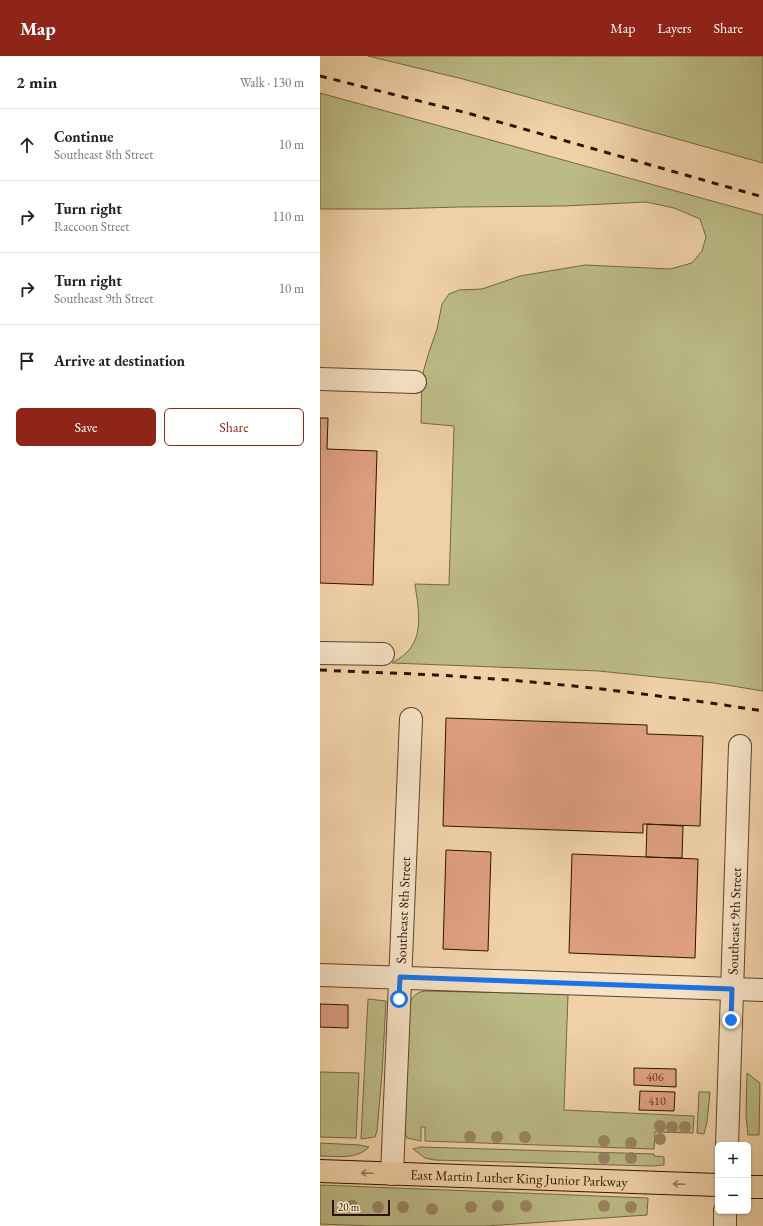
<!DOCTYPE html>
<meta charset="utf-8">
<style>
body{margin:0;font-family:"EB Garamond",serif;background:#f6f6f6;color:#202124}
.controls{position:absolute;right:12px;bottom:12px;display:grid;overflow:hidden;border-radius:6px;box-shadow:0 1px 3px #0004}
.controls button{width:36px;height:36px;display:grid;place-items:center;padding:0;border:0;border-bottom:1px solid #e0e0e0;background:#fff;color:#202124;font:20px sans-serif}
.scale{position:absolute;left:12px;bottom:10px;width:58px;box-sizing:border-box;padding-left:4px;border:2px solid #2c1300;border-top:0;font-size:11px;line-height:14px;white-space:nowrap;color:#2c1300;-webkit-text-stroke:3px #f6e2c6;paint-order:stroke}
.stop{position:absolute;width:12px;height:12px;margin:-9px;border:3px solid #1a73e8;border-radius:50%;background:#fff}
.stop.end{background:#1a73e8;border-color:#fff;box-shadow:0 1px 4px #0008}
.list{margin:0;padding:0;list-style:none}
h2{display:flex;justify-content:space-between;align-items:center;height:52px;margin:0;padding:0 16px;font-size:17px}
h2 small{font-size:13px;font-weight:400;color:#757577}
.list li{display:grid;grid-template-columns:26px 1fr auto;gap:12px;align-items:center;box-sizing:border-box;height:72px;padding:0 16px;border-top:1px solid #e0e0e0}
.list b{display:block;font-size:15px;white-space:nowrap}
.list p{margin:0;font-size:13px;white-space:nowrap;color:#757577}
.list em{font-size:13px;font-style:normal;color:#757577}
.actions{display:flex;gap:8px;padding:12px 16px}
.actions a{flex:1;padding:9px 0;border:1px solid #8f2418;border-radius:6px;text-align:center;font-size:14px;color:#8f2418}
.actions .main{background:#8f2418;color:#fff}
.icon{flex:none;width:22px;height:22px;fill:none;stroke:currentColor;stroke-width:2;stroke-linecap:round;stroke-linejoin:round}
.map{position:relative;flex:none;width:443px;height:1170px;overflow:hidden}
header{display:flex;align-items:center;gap:24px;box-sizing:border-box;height:56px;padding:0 20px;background:#8f2418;color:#fff}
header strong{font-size:19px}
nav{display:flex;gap:22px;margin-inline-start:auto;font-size:14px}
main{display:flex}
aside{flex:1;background:#fff}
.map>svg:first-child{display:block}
</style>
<header>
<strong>Map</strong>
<nav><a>Map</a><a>Layers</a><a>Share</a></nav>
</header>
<main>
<aside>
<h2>2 min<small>Walk · 130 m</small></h2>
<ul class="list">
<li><svg class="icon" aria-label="ahead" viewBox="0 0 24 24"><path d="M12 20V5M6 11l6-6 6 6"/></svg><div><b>Continue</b><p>Southeast 8th Street</p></div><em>10 m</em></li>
<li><svg class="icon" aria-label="right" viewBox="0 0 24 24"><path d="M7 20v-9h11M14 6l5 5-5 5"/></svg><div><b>Turn right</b><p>Raccoon Street</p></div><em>110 m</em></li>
<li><svg class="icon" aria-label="right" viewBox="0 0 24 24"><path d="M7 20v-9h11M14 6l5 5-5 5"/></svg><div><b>Turn right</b><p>Southeast 9th Street</p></div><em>10 m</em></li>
<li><svg class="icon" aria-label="arrive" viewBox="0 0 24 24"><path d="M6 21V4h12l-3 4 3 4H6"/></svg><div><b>Arrive at destination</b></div></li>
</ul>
<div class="actions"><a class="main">Save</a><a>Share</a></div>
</aside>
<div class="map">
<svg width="443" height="1170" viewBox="0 0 443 1170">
<rect width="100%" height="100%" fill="#f1d2a8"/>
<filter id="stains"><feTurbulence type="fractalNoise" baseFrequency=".005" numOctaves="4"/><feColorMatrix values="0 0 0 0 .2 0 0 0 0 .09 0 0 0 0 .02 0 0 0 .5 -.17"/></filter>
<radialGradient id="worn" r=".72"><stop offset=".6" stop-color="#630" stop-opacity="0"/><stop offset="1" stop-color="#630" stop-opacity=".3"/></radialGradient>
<path fill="#bcbb86" stroke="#746743" d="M 48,0 L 443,0 L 443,107 L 143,23 Z
M 0,37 L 443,159 L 443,635 L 394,627 L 279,615 L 72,607 C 76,604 81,602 85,598 C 105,581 98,551 95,528 L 129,529 L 134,370 L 101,367 L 102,320 L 109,296 L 117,273 L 122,248 L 129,238 L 139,234 L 162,233 L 200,220 L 265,209 L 350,213 L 372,207 L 382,195 L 386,181 L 380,163 L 354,152 L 326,146 L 244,150 L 140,151 L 67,153 L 0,153 Z
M 104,935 L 248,938 L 244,1054 L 374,1060 L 373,1077 L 335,1076 L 334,1093 L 105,1085 L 105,1071 L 101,1071 L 101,1085 L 87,1082 L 85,1077 L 89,950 C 91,942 95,937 104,935 Z
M 48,943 L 66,945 L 62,1018 L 57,1075 L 55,1081 L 41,1083 Z
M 0,1016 L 39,1017 L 36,1082 L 0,1081 Z
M 427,1017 L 440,1027 L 439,1079 L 428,1079 L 426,1060 Z
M 379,1036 L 390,1036 L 387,1066 L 384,1078 L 377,1077 Z
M 0,1087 L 40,1089 L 49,1091 C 36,1104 18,1100 0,1100 Z
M 101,1091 L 334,1098 L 334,1100 L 344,1101 L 344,1109 L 331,1110 L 114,1104 L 105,1102 L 93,1093 Z
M 0,1129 L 328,1142 L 327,1159 L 166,1170 L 52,1170 L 0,1168 Z"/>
<path fill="#de9f80" stroke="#2c1300" d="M 0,362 L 8,362 L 7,393 L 57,395 L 53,529 L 0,527 Z
M 126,662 L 327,669 L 327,678 L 383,680 L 380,770 L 323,768 L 323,777 L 123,770 Z
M 327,768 L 363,770 L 362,802 L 326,801 Z
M 126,794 L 171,796 L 168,895 L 123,893 Z
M 252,798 L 378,803 L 375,902 L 249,897 Z
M 0,948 L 28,949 L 28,972 L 0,971 Z
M 314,1012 L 356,1013 L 356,1031 L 314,1029 Z
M 320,1035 L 355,1036 L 354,1055 L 319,1054 Z"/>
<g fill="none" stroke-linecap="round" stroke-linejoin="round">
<defs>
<g id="minor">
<path d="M 0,323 L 95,326"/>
<path d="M 0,597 L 63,598"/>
<path d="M 0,919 L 443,934"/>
<path id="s1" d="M 407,1089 L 420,690"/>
<path id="s2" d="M 72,1118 L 91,663"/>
<path d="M 405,1170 L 405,1155"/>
</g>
<g id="primary">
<path id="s3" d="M 0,1115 L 398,1129"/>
<path d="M 428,1131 L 443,1131"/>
</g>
</defs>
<use href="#minor" stroke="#5d432a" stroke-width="24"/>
<use href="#primary" stroke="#2c1300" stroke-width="24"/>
<use href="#minor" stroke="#f6e2c6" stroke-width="22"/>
<use href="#primary" stroke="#f1d2a8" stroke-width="22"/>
<path stroke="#2c1300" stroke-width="3" stroke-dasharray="7 7" stroke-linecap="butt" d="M 0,20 L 151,58 L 443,141
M 0,614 C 38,616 77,617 115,619 C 225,625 335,638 443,655"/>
</g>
<g fill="#9c8462">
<circle cx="340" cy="1070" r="6"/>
<circle cx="352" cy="1071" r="6"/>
<circle cx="365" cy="1071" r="6"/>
<circle cx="150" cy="1081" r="6"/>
<circle cx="177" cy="1081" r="6"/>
<circle cx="205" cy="1081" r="6"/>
<circle cx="340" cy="1083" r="6"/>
<circle cx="284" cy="1085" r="6"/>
<circle cx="311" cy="1087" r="6"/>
<circle cx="284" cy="1102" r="6"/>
<circle cx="311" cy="1102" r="6"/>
<circle cx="32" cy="1150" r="6"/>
<circle cx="178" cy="1150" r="6"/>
<circle cx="206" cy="1150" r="6"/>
<circle cx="284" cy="1150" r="6"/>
<circle cx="58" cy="1151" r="6"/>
<circle cx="83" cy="1151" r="6"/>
<circle cx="151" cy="1151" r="6"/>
<circle cx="311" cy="1151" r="6"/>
<circle cx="112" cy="1153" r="6"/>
</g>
<defs><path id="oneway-shaft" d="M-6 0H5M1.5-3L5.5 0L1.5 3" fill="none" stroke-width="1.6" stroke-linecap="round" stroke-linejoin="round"/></defs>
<g stroke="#987c5c">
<use href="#oneway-shaft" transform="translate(47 1117) rotate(-178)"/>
<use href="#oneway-shaft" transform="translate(359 1128) rotate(-178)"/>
</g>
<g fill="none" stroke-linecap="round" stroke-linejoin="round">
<path stroke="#1a73e8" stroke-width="5" d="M 79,943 L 80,921 L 412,933 L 411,964"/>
</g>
<g text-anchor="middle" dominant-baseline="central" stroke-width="3" stroke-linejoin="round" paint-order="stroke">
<g font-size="12" fill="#583620">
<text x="335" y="1021">406</text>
<text x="337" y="1045">410</text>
</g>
<g font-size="14" fill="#2c1300" stroke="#f6e2c6">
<text stroke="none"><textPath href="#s2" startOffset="264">Southeast 8th Street</textPath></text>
<text stroke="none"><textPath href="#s1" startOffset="224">Southeast 9th Street</textPath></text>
<text stroke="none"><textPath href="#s3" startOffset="199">East Martin Luther King Junior Parkway</textPath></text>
</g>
</g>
<rect width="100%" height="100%" filter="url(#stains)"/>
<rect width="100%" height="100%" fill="url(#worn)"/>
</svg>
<div class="controls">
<button>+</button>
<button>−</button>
</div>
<div class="scale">20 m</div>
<div class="stop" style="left:79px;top:943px"></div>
<div class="stop end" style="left:411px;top:964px"></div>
</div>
</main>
